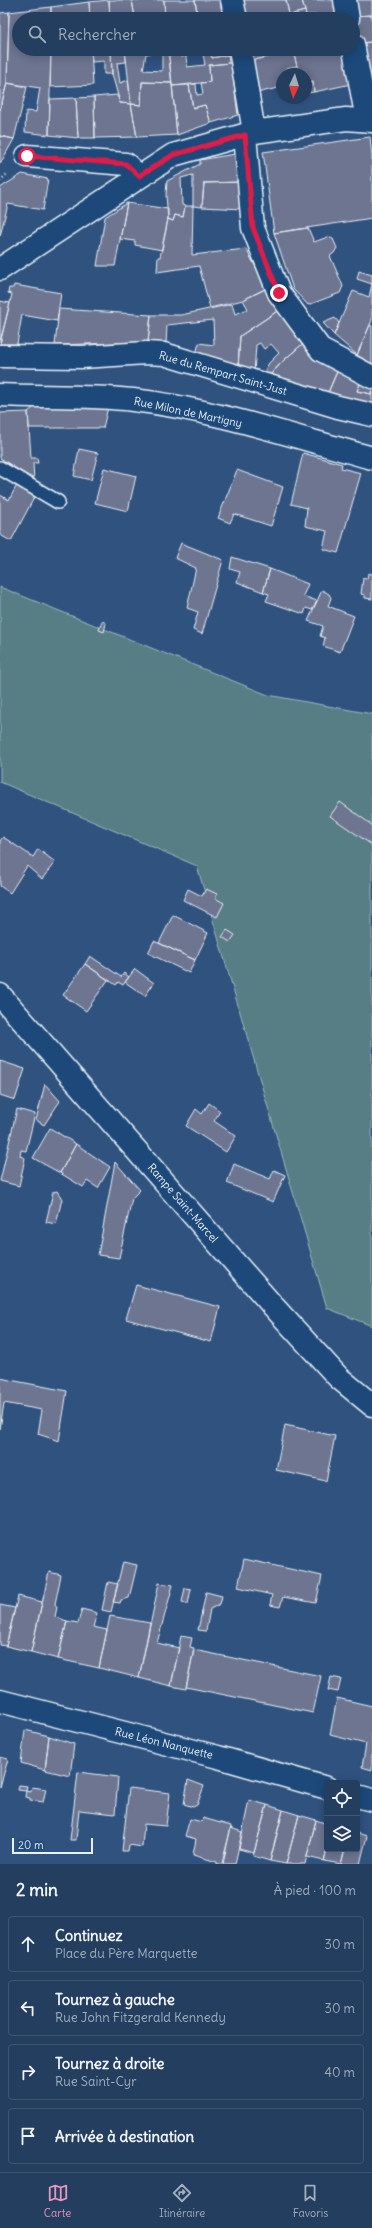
<!DOCTYPE html>
<html lang="fr">
<meta charset="utf-8">
<style>
body{margin:0;font-family:Delius,sans-serif;background:#2b4565;color:#f1f3f6}
.controls{position:absolute;right:12px;bottom:12px;display:grid;overflow:hidden;border-radius:4px;box-shadow:0 2px 10px #0003}
.controls button{width:36px;height:36px;display:grid;place-items:center;padding:0;border:0;border-bottom:1px solid #405774;background:#233e5f;color:#f1f3f6;font:20px sans-serif}
.compass{position:absolute;left:276px;top:68px;width:36px;height:36px;border-radius:50%;background:#233e5f;box-shadow:0 2px 10px #0003;rotate:184deg}
.scale{position:absolute;left:12px;bottom:10px;width:81px;box-sizing:border-box;padding-left:4px;border:2px solid #e8f1f8;border-top:0;font-size:11px;line-height:14px;white-space:nowrap;color:#e8f1f8;-webkit-text-stroke:3px #1f4a7a;paint-order:stroke}
.stop{position:absolute;width:12px;height:12px;margin:-9px;border:3px solid #e11d48;border-radius:50%;background:#fff}
.stop.end{background:#e11d48;border-color:#fff;box-shadow:0 1px 4px #0008}
.list{margin:0;padding:0;list-style:none}
h2{display:flex;justify-content:space-between;align-items:center;height:52px;margin:0;padding:0 16px;font-size:17px}
h2 small{font-size:13px;font-weight:400;color:#a3aebd}
.list li{display:grid;grid-template-columns:26px 1fr auto;gap:12px;align-items:center;box-sizing:border-box;height:56px;margin:0 8px 8px;padding:0 8px;border:1px solid #405774;border-radius:4px}
.list b{display:block;font-size:15px;white-space:nowrap}
.list p{margin:0;font-size:13px;white-space:nowrap;color:#a3aebd}
.list em{font-size:13px;font-style:normal;color:#a3aebd}
.icon{flex:none;width:22px;height:22px;fill:none;stroke:currentColor;stroke-width:2;stroke-linecap:round;stroke-linejoin:round}
.map{position:relative;flex:none;width:372px;height:1864px;overflow:hidden}
.search{position:absolute;background:#233e5f;box-shadow:0 2px 10px #0003;left:12px;right:12px;top:12px;height:44px;display:flex;align-items:center;gap:10px;box-sizing:border-box;padding:0 14px;border-radius:22px;color:#a3aebd;font-size:15px}
.sheet{height:308px;background:#233e5f}
nav{display:flex;justify-content:space-around;align-items:center;box-sizing:border-box;height:56px;border-top:1px solid #405774;background:#233e5f;font-size:11px;color:#a3aebd}
nav a{display:grid;justify-items:center;gap:2px}
nav .on{color:#e797bd}
.map>svg:first-child{display:block}
</style>
<div class="map">
<svg width="372" height="1864" viewBox="0 0 372 1864">
<rect width="100%" height="100%" fill="#2f527f"/>
<filter id="ink" filterUnits="userSpaceOnUse"><feTurbulence type="fractalNoise" baseFrequency=".025" numOctaves="2"/><feDisplacementMap in="SourceGraphic" scale="8" xChannelSelector="R" yChannelSelector="G"/><feConvolveMatrix kernelMatrix="1 2 1 2 8 2 1 2 1" color-interpolation-filters="sRGB"/></filter>
<g filter="url(#ink)">
<path fill="#577e84" stroke="#a0b8be" d="M 0,587 L 268,695 L 372,714 L 372,1326 L 327,1308 L 197,866 L 0,782 Z"/>
<path fill="#6d7491" stroke="#e8f1f8" fill-rule="evenodd" d="M 109,0 L 132,0 L 135,18 L 110,19 Z
M 109,0 L 110,19 L 90,19 L 89,2 Z
M 132,0 L 164,0 L 165,19 L 129,19 L 135,18 Z
M 164,0 L 195,0 L 198,19 L 165,19 Z
M 195,0 L 220,0 L 223,19 L 198,19 Z
M 239,0 L 286,0 L 289,14 L 284,16 L 285,19 L 242,19 Z
M 286,0 L 302,0 L 305,11 L 293,14 L 294,19 L 285,19 L 284,16 L 289,14 Z
M 302,0 L 336,0 L 337,15 L 306,15 Z
M 352,0 L 372,0 L 372,15 L 355,16 Z
M 89,2 L 90,19 L 51,19 L 51,7 Z
M 51,7 L 51,19 L 19,19 L 19,49 L 51,49 L 49,135 L 25,132 L 26,111 L 36,112 L 40,88 L 7,83 L 9,12 Z
M 305,11 L 306,15 L 336,15 L 336,19 L 294,19 L 293,14 Z
M 9,12 L 7,83 L 0,110 L 0,13 Z
M 372,15 L 372,42 L 359,43 L 355,16 Z
M 372,42 L 372,81 L 364,75 L 359,43 Z
M 51,49 L 91,49 L 93,85 L 50,87 Z
M 91,49 L 111,49 L 112,74 L 104,74 L 104,61 L 92,62 Z
M 111,49 L 125,49 L 126,62 L 117,63 L 120,83 L 128,80 L 131,104 L 120,103 L 112,74 Z
M 125,49 L 168,49 L 172,83 L 142,82 L 141,105 L 131,104 ZM 162,52 L 162,71 L 143,70 L 146,54 Z
M 168,49 L 180,49 L 181,57 L 186,56 L 187,67 L 205,65 L 202,49 L 210,49 L 212,58 L 228,55 L 229,63 L 209,65 L 210,82 L 172,86 Z
M 210,49 L 227,49 L 228,55 L 212,58 Z
M 247,49 L 294,49 L 295,51 L 250,61 Z
M 294,49 L 342,49 L 351,84 L 314,92 L 313,81 L 306,83 L 306,74 L 299,74 L 293,51 Z
M 293,51 L 297,66 L 286,68 L 287,74 L 282,74 L 282,87 L 257,93 L 250,61 Z
M 231,63 L 238,115 L 211,123 L 205,105 L 193,108 L 189,85 L 196,84 L 197,95 L 203,94 L 201,83 L 210,82 L 209,65 Z
M 313,81 L 314,92 L 306,93 L 306,83 Z
M 142,82 L 172,83 L 177,135 L 137,137 L 131,104 L 141,105 Z
M 7,83 L 27,87 L 14,139 L 0,136 L 0,110 Z
M 189,85 L 193,108 L 205,105 L 211,123 L 177,135 L 172,86 Z
M 117,95 L 120,103 L 131,104 L 137,137 L 95,138 L 94,97 Z
M 94,97 L 95,138 L 78,138 L 76,98 Z
M 76,98 L 78,138 L 49,135 L 50,99 Z
M 0,136 L 14,139 L 0,164 Z
M 370,137 L 372,157 L 372,218 L 274,233 L 263,152 Z
M 241,153 L 242,182 L 204,183 L 202,207 L 193,206 L 193,175 L 181,178 L 182,205 L 185,206 L 183,217 L 175,215 L 173,221 L 168,219 L 166,195 L 167,181 L 200,164 L 200,160 Z
M 22,174 L 48,179 L 43,210 L 8,204 L 0,236 L 0,188 Z
M 242,182 L 243,209 L 202,207 L 204,183 Z
M 127,203 L 168,209 L 168,219 L 162,250 L 135,245 L 135,241 L 120,239 Z
M 127,203 L 115,266 L 97,266 L 105,217 Z
M 185,206 L 193,206 L 192,255 L 246,249 L 267,288 L 243,300 L 210,308 L 199,266 L 157,272 L 158,257 L 160,257 L 168,219 L 173,221 L 175,215 L 183,217 Z
M 308,228 L 314,242 L 328,237 L 333,239 L 337,248 L 334,253 L 330,256 L 343,286 L 340,293 L 308,305 L 293,289 L 274,233 Z
M 359,271 L 372,275 L 372,284 L 357,279 Z
M 372,284 L 372,320 L 357,355 L 334,335 L 353,291 L 369,297 Z
M 14,285 L 61,293 L 57,321 L 22,315 L 17,344 L 0,344 L 12,294 L 8,293 L 9,288 L 13,288 Z
M 267,288 L 279,310 L 240,336 L 238,368 L 196,354 L 199,343 L 214,345 L 213,320 L 167,325 L 166,345 L 148,342 L 151,315 L 181,315 L 232,304 L 235,314 L 248,309 L 243,300 Z
M 0,301 L 10,303 L 0,342 Z
M 59,309 L 151,315 L 148,342 L 55,345 Z
M 279,310 L 306,341 L 284,360 L 268,377 L 262,375 L 269,363 L 279,353 L 271,344 L 264,349 L 260,343 L 256,345 L 254,373 L 238,368 L 240,336 Z
M 335,318 L 339,323 L 334,335 L 323,323 Z
M 370,325 L 372,326 L 372,364 L 357,355 Z
M 306,341 L 339,367 L 327,395 L 268,377 L 284,360 Z
M 339,367 L 362,379 L 357,391 L 371,394 L 372,391 L 372,404 L 327,395 Z
M 362,379 L 372,385 L 371,394 L 357,391 Z
M 34,407 L 108,407 L 103,428 L 29,428 L 28,412 Z
M 28,412 L 31,458 L 37,458 L 38,463 L 33,463 L 34,480 L 0,458 L 0,413 Z
M 79,449 L 98,453 L 91,480 L 74,476 Z
M 303,453 L 342,464 L 341,468 L 361,473 L 338,553 L 323,549 L 327,531 L 305,526 L 307,508 L 291,504 Z
M 104,468 L 136,476 L 128,511 L 95,503 Z
M 237,470 L 283,487 L 271,526 L 234,514 L 230,523 L 218,518 Z
M 17,485 L 36,494 L 11,541 L 0,535 L 0,495 L 9,500 Z
M 181,543 L 223,560 L 202,634 L 193,630 L 198,612 L 187,608 L 196,568 L 175,558 Z
M 232,557 L 270,569 L 263,592 L 237,582 L 240,572 L 230,569 Z
M 270,569 L 308,584 L 303,596 L 317,601 L 312,610 L 306,608 L 304,614 L 266,601 L 269,594 L 263,592 Z
M 368,573 L 372,574 L 372,599 L 365,598 L 365,595 L 361,594 L 363,578 L 367,579 Z
M 322,590 L 329,594 L 331,598 L 328,606 L 354,616 L 340,652 L 323,646 L 325,638 L 320,636 L 323,626 L 308,621 Z
M 102,621 L 106,623 L 104,632 L 99,630 Z
M 340,802 L 372,825 L 372,845 L 330,816 Z
M 3,837 L 33,857 L 38,849 L 55,862 L 42,879 L 27,866 L 10,893 L 0,886 L 0,841 Z
M 188,889 L 202,896 L 206,889 L 217,894 L 215,898 L 224,903 L 217,917 L 183,900 Z
M 173,915 L 208,933 L 195,960 L 159,943 Z
M 227,930 L 235,935 L 230,942 L 222,937 Z
M 154,941 L 195,960 L 189,973 L 148,953 Z
M 90,956 L 121,977 L 124,973 L 129,977 L 123,985 L 118,982 L 116,985 L 85,964 Z
M 85,964 L 108,980 L 86,1011 L 63,995 Z
M 135,969 L 154,983 L 145,996 L 125,982 Z
M 0,1061 L 25,1069 L 15,1100 L 0,1095 Z
M 45,1084 L 60,1101 L 44,1125 L 36,1120 Z
M 209,1103 L 220,1111 L 214,1121 L 236,1136 L 226,1152 L 186,1126 L 196,1109 L 202,1114 Z
M 17,1109 L 35,1114 L 26,1151 L 21,1150 L 20,1156 L 25,1158 L 19,1186 L 0,1181 Z
M 50,1128 L 76,1144 L 60,1173 L 33,1158 Z
M 76,1144 L 110,1167 L 98,1188 L 87,1181 L 83,1187 L 60,1173 Z
M 115,1162 L 140,1190 L 132,1198 L 119,1258 L 98,1255 Z
M 234,1164 L 270,1179 L 274,1170 L 285,1175 L 273,1202 L 227,1183 Z
M 57,1191 L 62,1199 L 56,1224 L 46,1222 L 53,1192 Z
M 136,1285 L 220,1307 L 211,1342 L 126,1319 Z
M 0,1378 L 67,1391 L 59,1441 L 38,1434 L 42,1410 L 4,1403 L 0,1429 Z
M 285,1425 L 335,1436 L 326,1481 L 276,1470 Z
M 244,1559 L 322,1576 L 316,1603 L 283,1597 L 280,1607 L 270,1605 L 272,1595 L 238,1587 Z
M 123,1562 L 137,1565 L 129,1598 L 121,1600 L 120,1603 L 113,1602 Z
M 49,1572 L 61,1575 L 55,1604 L 57,1607 L 55,1617 L 67,1621 L 58,1659 L 31,1652 Z
M 108,1582 L 118,1584 L 111,1612 L 102,1610 Z
M 159,1583 L 173,1585 L 157,1643 L 179,1648 L 171,1686 L 139,1678 Z
M 185,1588 L 191,1589 L 188,1604 L 182,1602 Z
M 206,1592 L 222,1596 L 220,1604 L 210,1609 L 206,1631 L 198,1630 Z
M 18,1596 L 42,1602 L 31,1652 L 6,1646 Z
M 0,1605 L 15,1608 L 6,1646 L 0,1645 Z
M 82,1609 L 97,1613 L 93,1627 L 107,1630 L 99,1668 L 58,1659 L 67,1621 L 78,1623 Z
M 110,1616 L 150,1623 L 139,1678 L 99,1668 Z
M 181,1636 L 192,1638 L 190,1647 L 194,1648 L 186,1689 L 171,1686 Z
M 194,1650 L 321,1676 L 313,1713 L 186,1687 Z
M 331,1677 L 341,1679 L 338,1692 L 328,1690 Z
M 337,1698 L 372,1706 L 372,1770 L 362,1767 L 366,1744 L 330,1735 Z
M 25,1730 L 49,1736 L 45,1770 L 21,1763 Z
M 49,1736 L 74,1744 L 70,1776 L 45,1770 Z
M 0,1757 L 8,1759 L 0,1787 Z
M 78,1772 L 118,1777 L 115,1814 L 79,1810 L 76,1840 L 70,1840 Z
M 188,1780 L 204,1786 L 197,1805 L 193,1807 L 184,1804 Z
M 19,1785 L 27,1786 L 26,1791 L 18,1790 Z
M 32,1787 L 46,1789 L 43,1802 L 30,1800 L 30,1798 L 25,1797 L 26,1791 L 31,1792 Z
M 129,1788 L 170,1793 L 166,1826 L 144,1824 L 142,1847 L 129,1845 L 128,1851 L 122,1851 Z
M 249,1800 L 267,1805 L 254,1853 L 239,1849 Z
M 267,1805 L 283,1810 L 270,1861 L 253,1856 Z
M 283,1810 L 299,1815 L 286,1864 L 270,1861 Z
M 299,1815 L 316,1820 L 305,1864 L 286,1864 Z
M 203,1818 L 231,1826 L 223,1864 L 217,1864 L 217,1862 L 193,1855 L 196,1839 L 185,1836 L 190,1819 L 202,1822 Z
M 316,1820 L 327,1824 L 327,1849 L 324,1861 L 307,1857 Z
M 231,1828 L 242,1832 L 235,1864 L 225,1864 L 222,1863 Z
M 357,1833 L 367,1836 L 360,1864 L 341,1864 L 345,1849 L 357,1849 Z
M 327,1849 L 345,1849 L 341,1864 L 324,1861 Z"/>
<g fill="none" stroke-linecap="round" stroke-linejoin="round">
<defs>
<path id="service" d="M 0,468 L 58,502"/>
<path id="minor" d="M 232,0 L 236,19
M 345,0 L 348,19
M 353,44 L 367,120
M 240,49 L 254,132
M 245,135 L 253,228 L 279,293 L 321,350 L 372,377
M 27,156 L 126,164 L 139,176
M 0,356 L 82,357 L 146,353 L 164,354 L 338,407 L 372,415
M 0,395 C 44,397 89,395 133,400 C 213,409 295,437 372,458
M 0,995 L 273,1306 L 339,1378 L 372,1405
M 0,1701 L 218,1757 L 327,1788
M 357,1796 L 372,1800"/>
<path id="tertiary" d="M 0,269 L 173,155 L 254,132 L 346,119 L 372,121"/>
</defs>
<use href="#service" stroke="#e8f1f8" stroke-width="16"/>
<use href="#minor" stroke="#e8f1f8" stroke-width="25"/>
<use href="#tertiary" stroke="#e8f1f8" stroke-width="25"/>
<path stroke="#e8f1f8" stroke-width="2.5" stroke-dasharray="1 3" stroke-linecap="butt" d="M 0,181 L 8,173"/>
<use href="#service" stroke="#1f4a7a" stroke-width="13"/>
<use href="#minor" stroke="#1f4a7a" stroke-width="22"/>
<use href="#tertiary" stroke="#1f4a7a" stroke-width="22"/>
</g>
</g>
<g fill="none" stroke-linecap="round" stroke-linejoin="round" filter="url(#ink)">
<path stroke="#e11d48" stroke-width="5" d="M 27,156 L 126,164 L 139,176 L 173,155 L 245,135 L 253,228 L 279,293"/>
</g>
<g text-anchor="middle" dominant-baseline="central" stroke-width="4" stroke-linejoin="round" paint-order="stroke">
<g font-size="11" fill="#e8f1f8" stroke="#1f4a7a">
<text transform="translate(223 373) rotate(16)">Rue du Rempart Saint-Just</text>
<text transform="translate(188 412) rotate(12)">Rue Milon de Martigny</text>
<text transform="translate(183 1203) rotate(49)">Rampe Saint-Marcel</text>
<text transform="translate(164 1743) rotate(14)">Rue Léon Nanquette</text>
</g>
</g>
</svg>
<div class="controls">
<button><svg class="icon" aria-label="locate" viewBox="0 0 24 24"><circle cx="12" cy="12" r="6"/><path d="M12 2v4M12 18v4M2 12h4M18 12h4"/></svg></button>
<button><svg class="icon" aria-label="layers" viewBox="0 0 24 24"><path d="M12 4l9 5-9 5-9-5zM3 14l9 5 9-5"/></svg></button>
</div>
<svg class="compass" viewBox="-18 -18 36 36"><path d="M0-13l5 13h-10z" fill="#e53935"/><path d="M0 13l5-13h-10z" fill="#a3aebd"/></svg>
<div class="scale">20 m</div>
<div class="stop" style="left:27px;top:156px"></div>
<div class="stop end" style="left:279px;top:293px"></div>
<div class="search"><svg class="icon" aria-label="search" viewBox="0 0 24 24"><circle cx="10" cy="10" r="6"/><path d="M15 15l6 6"/></svg>Rechercher</div>
</div>
<section class="sheet">
<h2>2 min<small>À pied · 100 m</small></h2>
<ul class="list">
<li><svg class="icon" aria-label="ahead" viewBox="0 0 24 24"><path d="M12 20V5M6 11l6-6 6 6"/></svg><div><b>Continuez</b><p>Place du Père Marquette</p></div><em>30 m</em></li>
<li><svg class="icon" aria-label="left" viewBox="0 0 24 24"><path d="M17 20v-9H6M10 6l-5 5 5 5"/></svg><div><b>Tournez à gauche</b><p>Rue John Fitzgerald Kennedy</p></div><em>30 m</em></li>
<li><svg class="icon" aria-label="right" viewBox="0 0 24 24"><path d="M7 20v-9h11M14 6l5 5-5 5"/></svg><div><b>Tournez à droite</b><p>Rue Saint-Cyr</p></div><em>40 m</em></li>
<li><svg class="icon" aria-label="arrive" viewBox="0 0 24 24"><path d="M6 21V4h12l-3 4 3 4H6"/></svg><div><b>Arrivée à destination</b></div></li>
</ul>
</section>
<nav>
<a class="on"><svg class="icon" aria-label="map" viewBox="0 0 24 24"><path d="M3 6l6-2 6 2 6-2v14l-6 2-6-2-6 2zM9 4v14M15 6v14"/></svg>Carte</a>
<a><svg class="icon" aria-label="directions" viewBox="0 0 24 24"><path d="M12 3l9 9-9 9-9-9zM9 14v-3h6M13 9l2 2-2 2"/></svg>Itinéraire</a>
<a><svg class="icon" aria-label="saved" viewBox="0 0 24 24"><path d="M7 4h10v16l-5-4-5 4z"/></svg>Favoris</a>
</nav>
